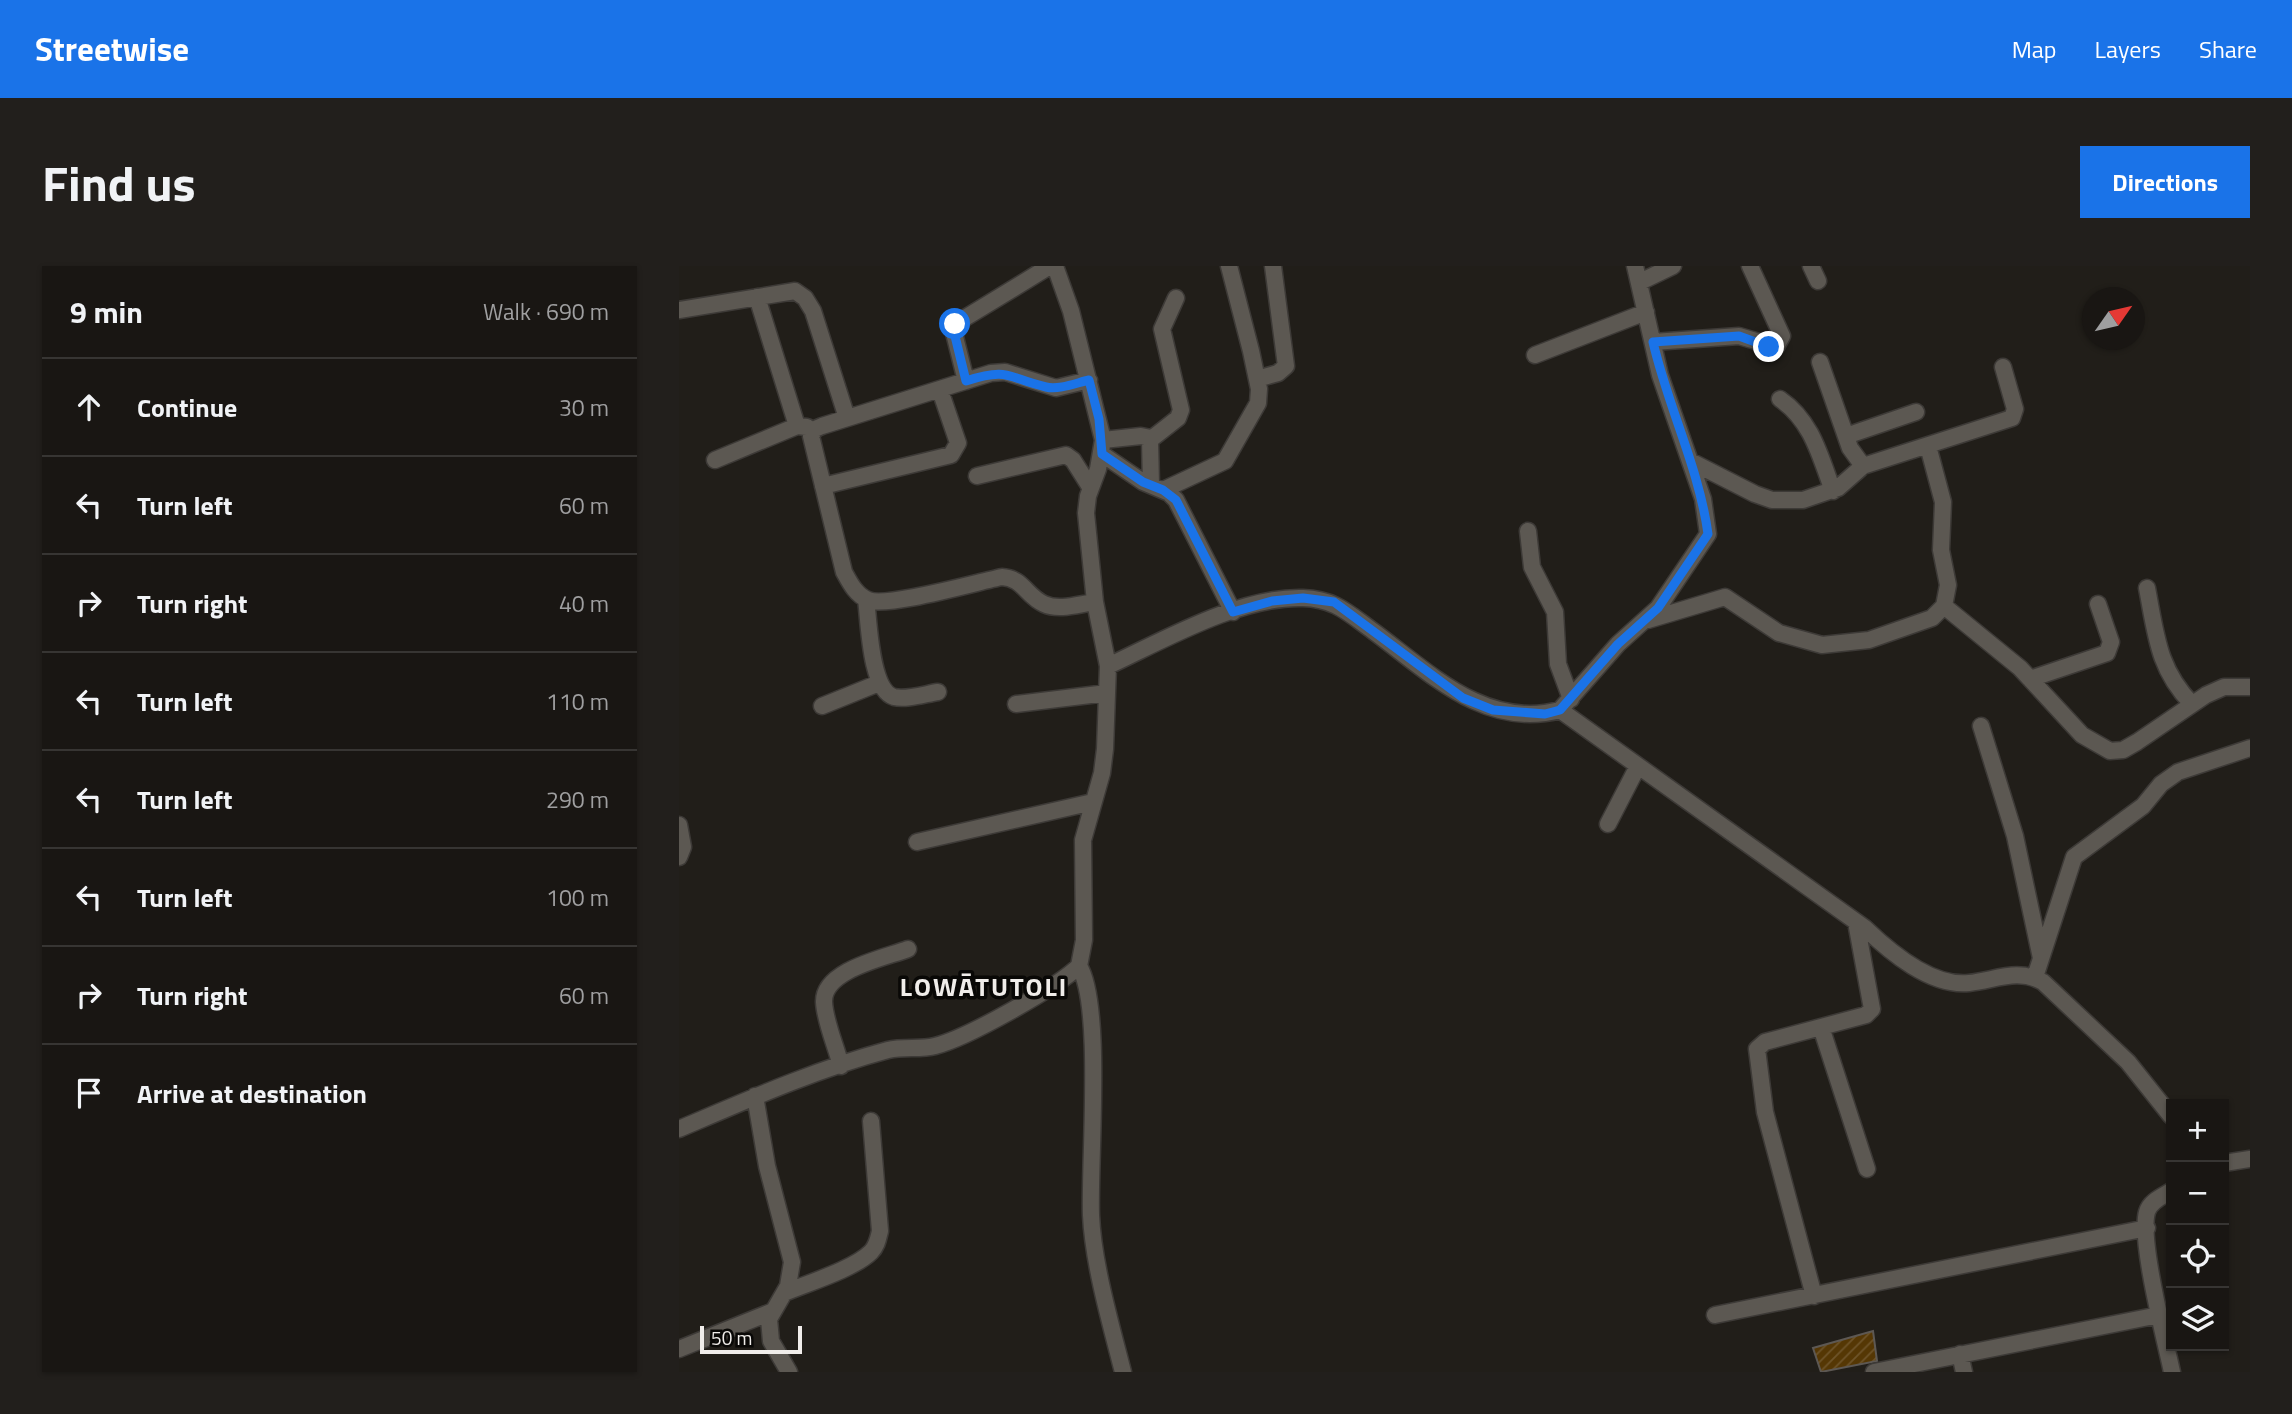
<!DOCTYPE html>
<meta charset="utf-8">
<style>
body{margin:0;font-family:"Titillium Web",sans-serif;background:#221f1c;color:#f1f3f6}
.controls{position:absolute;right:21px;bottom:21px;display:grid;overflow:hidden;border-radius:0px;box-shadow:0 2px 5px #0004}
.controls button{width:63px;height:63px;display:grid;place-items:center;padding:0;border:0;border-bottom:2px solid #373533;background:#191613;color:#f1f3f6;font:35px sans-serif}
.compass{position:absolute;left:1403px;top:21px;width:63px;height:63px;border-radius:50%;background:#191613;box-shadow:0 2px 5px #0004;rotate:56deg}
.scale{position:absolute;left:21px;bottom:18px;width:102px;box-sizing:border-box;padding-left:7px;border:4px solid #f0edea;border-top:0;font-size:19px;line-height:24px;white-space:nowrap;color:#f0edea;-webkit-text-stroke:5px #090806;paint-order:stroke}
.stop{position:absolute;width:21px;height:21px;margin:-16px;border:5px solid #1a73e8;border-radius:50%;background:#fff}
.stop.end{background:#1a73e8;border-color:#fff;box-shadow:0 2px 7px #0008}
.list{margin:0;padding:0;list-style:none}
h2{display:flex;justify-content:space-between;align-items:center;height:91px;margin:0;padding:0 28px;font-size:30px}
h2 small{font-size:23px;font-weight:400;color:#9f9fa0}
.list li{display:grid;grid-template-columns:46px 1fr auto;gap:21px;align-items:center;box-sizing:border-box;height:98px;padding:0 28px;border-top:2px solid #373533}
.list b{display:block;font-size:26px;white-space:nowrap}
.list em{font-size:23px;font-style:normal;color:#9f9fa0}
.icon{flex:none;width:38px;height:38px;fill:none;stroke:currentColor;stroke-width:2;stroke-linecap:round;stroke-linejoin:round}
.map{position:relative;flex:none;width:1571px;height:1106px;overflow:hidden;border-radius:0px}
header{display:flex;align-items:center;gap:42px;box-sizing:border-box;height:98px;padding:0 35px;background:#1a73e8;color:#fff}
header strong{font-size:33px}
nav{display:flex;gap:38px;margin-inline-start:auto;font-size:24px}
.intro{display:flex;align-items:center;justify-content:space-between;box-sizing:border-box;height:168px;padding:0 42px}
h1{margin:0;font-size:49px}
.button{padding:18px 32px;border-radius:0px;background:#1a73e8;color:#fff;font-size:24px;font-weight:700}
main{display:flex;gap:42px;padding:0 42px}
aside{flex:1;background:#191613;border-radius:0px;box-shadow:0 2px 5px #0004}
.map>svg:first-child{display:block}
</style>
<header>
<strong>Streetwise</strong>
<nav><a>Map</a><a>Layers</a><a>Share</a></nav>
</header>
<div class="intro"><h1>Find us</h1><a class="button">Directions</a></div>
<main>
<aside>
<h2>9 min<small>Walk · 690 m</small></h2>
<ul class="list">
<li><svg class="icon" aria-label="ahead" viewBox="0 0 24 24"><path d="M12 20V5M6 11l6-6 6 6"/></svg><div><b>Continue</b></div><em>30 m</em></li>
<li><svg class="icon" aria-label="left" viewBox="0 0 24 24"><path d="M17 20v-9H6M10 6l-5 5 5 5"/></svg><div><b>Turn left</b></div><em>60 m</em></li>
<li><svg class="icon" aria-label="right" viewBox="0 0 24 24"><path d="M7 20v-9h11M14 6l5 5-5 5"/></svg><div><b>Turn right</b></div><em>40 m</em></li>
<li><svg class="icon" aria-label="left" viewBox="0 0 24 24"><path d="M17 20v-9H6M10 6l-5 5 5 5"/></svg><div><b>Turn left</b></div><em>110 m</em></li>
<li><svg class="icon" aria-label="left" viewBox="0 0 24 24"><path d="M17 20v-9H6M10 6l-5 5 5 5"/></svg><div><b>Turn left</b></div><em>290 m</em></li>
<li><svg class="icon" aria-label="left" viewBox="0 0 24 24"><path d="M17 20v-9H6M10 6l-5 5 5 5"/></svg><div><b>Turn left</b></div><em>100 m</em></li>
<li><svg class="icon" aria-label="right" viewBox="0 0 24 24"><path d="M7 20v-9h11M14 6l5 5-5 5"/></svg><div><b>Turn right</b></div><em>60 m</em></li>
<li><svg class="icon" aria-label="arrive" viewBox="0 0 24 24"><path d="M6 21V4h12l-3 4 3 4H6"/></svg><div><b>Arrive at destination</b></div></li>
</ul>
</aside>
<div class="map">
<svg width="1571" height="1106" viewBox="0 0 1571 1106">
<defs>
<pattern id="building-hatch" width="6" height="6" patternUnits="userSpaceOnUse" patternTransform="scale(1.75)"><rect width="6" height="6" fill="#553704"/><path d="M-1 1l2-2M0 6l6-6M5 7l2-2" fill="none" stroke="#6e5429"/></pattern>
</defs>
<rect width="100%" height="100%" fill="#211e19"/>
<path fill="url(#building-hatch)" stroke="#5d5853" stroke-width="2" d="M 1194,1065 L 1198,1095 L 1142,1106 L 1134,1082 Z"/>
<g fill="none" stroke-linecap="round" stroke-linejoin="round">
<defs>
<path id="minor" d="M 1132,0 L 1139,15
M 961,16 L 994,0
M 78,31 L 118,160
M 0,44 L 116,25 L 126,32 L 134,45 L 168,152
M 974,76 L 1060,70 L 1097,81 L 1103,70 L 1071,0
M 856,89 L 967,46
M 1141,96 L 1171,182 L 1184,200
M 578,113 L 599,107 L 607,100 L 594,0
M 410,114 L 377,122 L 326,106 L 312,107 L 143,160 L 136,163 L 132,170 L 165,306 C 171,317 177,329 189,334 C 208,342 298,316 323,311 C 344,312 347,330 365,338 C 380,345 400,338 416,336
M 287,115 L 275,67 L 276,58 L 371,0
M 1101,133 C 1133,155 1141,190 1154,225
M 1167,170 L 1237,146
M 424,174 L 462,170 L 472,172
M 423,188 L 464,216 L 490,227 L 497,234 L 554,346
M 36,194 L 118,160 L 128,161
M 1011,195 L 1076,228 L 1093,234 L 1124,234 L 1159,222 L 1184,200 L 1333,152 L 1336,143 L 1324,101
M 298,210 L 387,189 L 394,194 L 411,221
M 472,219 L 471,174 L 499,152 L 502,144 L 483,63 L 497,32
M 144,220 L 272,189 L 279,177 L 261,124
M 484,224 L 546,195 L 579,137 L 580,123 L 572,85 L 550,0
M 849,265 L 853,301 L 876,346 L 879,398 L 892,433
M 1468,322 C 1477,369 1479,403 1513,438
M 187,333 C 190,355 191,424 215,431 C 227,434 246,428 259,426
M 1265,340 L 1341,402 L 1403,469 L 1431,485 L 1444,484 L 1458,476 L 1527,429 L 1545,421 L 1571,421
M 969,354 L 1046,331 L 1100,367 L 1143,379 L 1190,374 L 1253,352 L 1265,340 L 1269,319 L 1262,284 L 1264,236 L 1249,180
M 429,400 C 485,374 561,330 624,332 C 656,333 669,347 694,365 C 750,406 806,464 881,444 L 939,378 L 979,342 L 1029,268 L 1024,233 L 981,109 L 956,0
M 1351,413 L 1428,387 L 1432,376 L 1419,338
M 337,438 L 428,427
M 143,440 L 200,417
M 881,444 L 1186,662 C 1211,686 1252,721 1290,717 C 1317,714 1339,702 1364,716 L 1449,796 L 1492,850
M 1302,460 L 1336,570 L 1362,692
M 929,558 L 959,500
M 0,559 L 4,581 L 0,591
M 238,576 L 414,536
M 400,700 C 424,739 410,895 412,949 C 414,997 432,1059 444,1106
M 1356,711 L 1395,591 L 1464,540 L 1482,518 L 1499,506 L 1571,482
M 1142,761 L 1188,903
M 162,800 C 157,780 146,756 145,736 C 144,704 205,692 229,683
M 76,830 L 88,900 L 113,996 L 109,1020 L 90,1053 L 92,1075 L 110,1106
M 0,863 C 68,834 138,803 209,784 C 225,780 241,784 256,780 C 288,772 377,722 400,700 L 405,674 L 404,574 L 423,507 L 426,483 L 429,400 L 416,336 L 407,247 L 409,230 L 419,203 L 424,174 L 392,45 L 376,0
M 1545,897 L 1571,893
M 1492,925 C 1484,930 1471,935 1468,946 C 1460,974 1486,1073 1493,1106
M 105,1027 C 129,1017 175,1003 192,986 C 198,980 199,973 201,965 L 192,855
M 1135,1030 L 1086,846 L 1078,783 L 1086,776 L 1187,749 L 1193,743 L 1177,656
M 1036,1049 L 1468,962
M 0,1083 L 92,1046
M 1281,1088 L 1285,1106
M 1195,1106 L 1480,1049"/>
</defs>
<use href="#minor" stroke="#3d3a37" stroke-width="19"/>
<use href="#minor" stroke="#5c5852" stroke-width="16"/>
</g>
<g fill="none" stroke-linecap="round" stroke-linejoin="round">
<path stroke="#1a73e8" stroke-width="9" d="M 276,58 L 275,66 L 287,115 C 331,101 328,112 367,121 C 380,124 397,117 410,114 L 420,153 L 423,188 L 464,216 L 484,224 L 497,234 L 554,346 L 593,335 L 624,332 L 655,336 L 784,432 L 814,444 L 866,448 L 881,444 L 939,378 L 979,342 L 1029,268 C 1020,202 989,141 974,76 L 1060,70 L 1090,81"/>
</g>
<g text-anchor="middle" dominant-baseline="central" stroke-width="7" stroke-linejoin="round" paint-order="stroke">
<g font-size="26" font-weight="bold" letter-spacing="2" fill="#f0edea" stroke="#090806">
<text x="305" y="720">LOWĀTUTOLI</text>
</g>
</g>
</svg>
<div class="controls">
<button>+</button>
<button>−</button>
<button><svg class="icon" aria-label="locate" viewBox="0 0 24 24"><circle cx="12" cy="12" r="6"/><path d="M12 2v4M12 18v4M2 12h4M18 12h4"/></svg></button>
<button><svg class="icon" aria-label="layers" viewBox="0 0 24 24"><path d="M12 4l9 5-9 5-9-5zM3 14l9 5 9-5"/></svg></button>
</div>
<svg class="compass" viewBox="-18 -18 36 36"><path d="M0-13l5 13h-10z" fill="#e53935"/><path d="M0 13l5-13h-10z" fill="#9f9fa0"/></svg>
<div class="scale">50 m</div>
<div class="stop" style="left:276px;top:58px"></div>
<div class="stop end" style="left:1090px;top:81px"></div>
</div>
</main>
